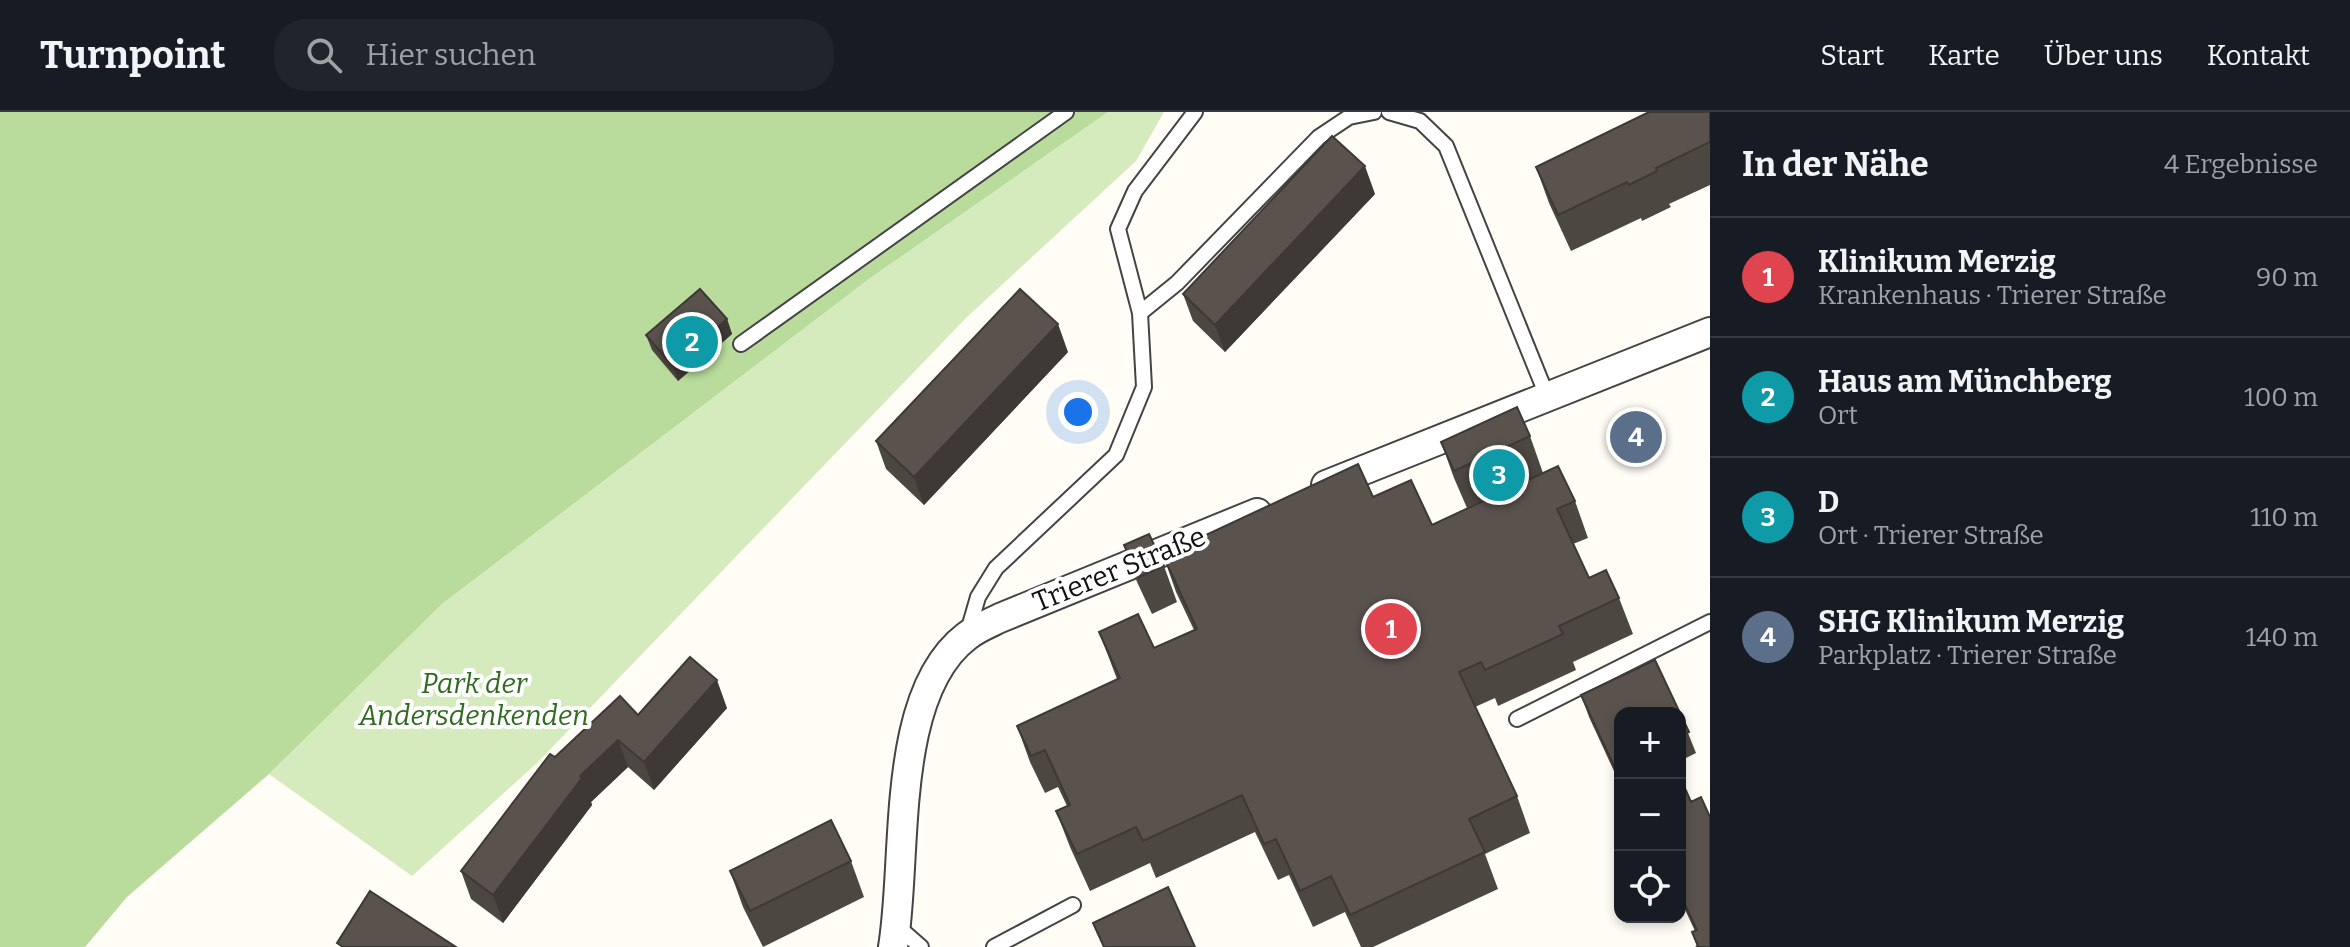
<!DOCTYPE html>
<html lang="de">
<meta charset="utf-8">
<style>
body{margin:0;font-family:Bitter,serif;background:#20242c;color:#f1f3f6}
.controls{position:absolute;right:24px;bottom:24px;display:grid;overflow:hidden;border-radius:16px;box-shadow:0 4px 12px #0003}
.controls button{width:72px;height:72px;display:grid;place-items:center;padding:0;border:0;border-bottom:2px solid #363941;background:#171b24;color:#f1f3f6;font:40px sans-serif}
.you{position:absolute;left:1078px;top:300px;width:28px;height:28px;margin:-20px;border:6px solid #fff;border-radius:50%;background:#1a73e8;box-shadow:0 0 0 12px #1a73e833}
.badge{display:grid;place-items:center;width:52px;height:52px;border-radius:50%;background:#7c3aed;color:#fff;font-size:26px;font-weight:700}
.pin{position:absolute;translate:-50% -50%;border:4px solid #fff;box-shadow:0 2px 8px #0006}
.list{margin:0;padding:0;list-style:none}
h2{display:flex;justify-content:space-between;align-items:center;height:104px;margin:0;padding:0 32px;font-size:34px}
h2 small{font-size:26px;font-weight:400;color:#9ea1a6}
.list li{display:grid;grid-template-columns:52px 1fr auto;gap:24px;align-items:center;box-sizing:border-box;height:120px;padding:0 32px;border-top:2px solid #363941}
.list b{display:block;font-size:30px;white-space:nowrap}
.list p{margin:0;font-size:26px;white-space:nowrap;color:#9ea1a6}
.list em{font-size:26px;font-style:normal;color:#9ea1a6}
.icon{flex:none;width:44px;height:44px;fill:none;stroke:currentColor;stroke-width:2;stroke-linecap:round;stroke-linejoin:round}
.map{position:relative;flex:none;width:1710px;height:835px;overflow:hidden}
header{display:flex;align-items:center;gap:48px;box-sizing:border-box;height:112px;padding:0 40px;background:#171b24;border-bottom:2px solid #363941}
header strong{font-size:38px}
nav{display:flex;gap:44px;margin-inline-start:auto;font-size:28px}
.search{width:560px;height:72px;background:#20242c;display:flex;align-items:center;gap:20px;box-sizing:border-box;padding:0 28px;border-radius:32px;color:#9ea1a6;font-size:30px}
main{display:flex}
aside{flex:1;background:#171b24}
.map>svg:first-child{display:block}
</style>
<header>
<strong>Turnpoint</strong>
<div class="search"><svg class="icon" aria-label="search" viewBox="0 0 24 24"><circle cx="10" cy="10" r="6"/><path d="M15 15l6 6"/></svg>Hier suchen</div>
<nav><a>Start</a><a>Karte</a><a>Über uns</a><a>Kontakt</a></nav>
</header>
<main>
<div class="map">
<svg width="1710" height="835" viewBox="0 0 1710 835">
<rect width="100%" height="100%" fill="#fffdf5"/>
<path fill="#d5ebbd" d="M 1108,0 L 1164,0 L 1136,49 L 967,205 L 537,651 L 412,764 L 269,662 L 442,492 L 869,167 Z"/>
<path fill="#b9dc9c" d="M 0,0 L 1108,0 L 869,167 L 442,492 L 269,662 L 127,785 L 85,835 L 0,835 Z"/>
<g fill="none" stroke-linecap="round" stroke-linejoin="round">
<defs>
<path id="service" d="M 1389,0 L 1420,9 L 1446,34 L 1547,284
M 1140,201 L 1177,171 L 1319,25 L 1349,5 L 1374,0
M 741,232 L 1066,0
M 967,523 L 978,485 L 996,456 L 1116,343 L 1144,275 L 1140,201 L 1118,117 L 1135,79 L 1195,0
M 1517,607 L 1710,510
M 897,814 L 921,835
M 994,835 L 1073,793"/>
<path id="minor" d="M 1326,373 L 1710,220
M 893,835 C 908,747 889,583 967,524 C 977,516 990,511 1000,506 L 1257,401"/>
</defs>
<use href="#service" stroke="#444" stroke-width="18"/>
<use href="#minor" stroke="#444" stroke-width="32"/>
<use href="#service" stroke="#fff" stroke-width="14"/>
<use href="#minor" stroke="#fff" stroke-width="28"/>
</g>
<path fill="#4d4742" d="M 1710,0 L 1710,73 L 1669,92 L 1671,95 L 1642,109 L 1641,106 L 1571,139 L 1549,91 L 1536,55 Z
M 1375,82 L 1225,240 L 1193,209 L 1183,182 Z
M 727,207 L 732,222 L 678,269 L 652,238 L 646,223 Z
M 1068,240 L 924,393 L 886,357 L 876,329 Z
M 1530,324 L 1543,361 L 1467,396 L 1454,366 L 1441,330 Z
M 1373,385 L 1432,413 L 1575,389 L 1588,426 L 1573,432 L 1589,466 L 1619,486 L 1633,522 L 1573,550 L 1576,558 L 1498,594 L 1495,586 L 1475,595 L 1517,684 L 1530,721 L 1485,742 L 1498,777 L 1373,835 L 1361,835 L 1345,800 L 1313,815 L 1289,763 L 1278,768 L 1255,720 L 1156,766 L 1150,751 L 1090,779 L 1070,735 L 1056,699 L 1067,694 L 1058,675 L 1045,681 L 1030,650 L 1017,614 L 1117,567 L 1099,520 L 1154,536 L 1194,518 L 1176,480 L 1163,443 Z
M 1124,433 L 1164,454 L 1177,490 L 1152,502 L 1137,470 Z
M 1581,583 L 1620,601 L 1620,672 L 1589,605 Z
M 727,596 L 654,678 L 628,655 L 591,690 L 592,693 L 503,811 L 471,787 L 461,759 L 555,645 L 638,603 Z
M 1680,601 L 1696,641 L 1680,649 Z
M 1680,665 L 1691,690 L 1710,835 L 1697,834 L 1692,820 L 1695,819 L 1680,787 Z
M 851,749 L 864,785 L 763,835 L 743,795 L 730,759 Z"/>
<path fill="#3f3936" d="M 1365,54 L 1375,82 L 1225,240 L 1215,213 Z
M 727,207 L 732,222 L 678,269 L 673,254 Z
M 1058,212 L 1068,240 L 924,393 L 914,365 Z
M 717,568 L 727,596 L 654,678 L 644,650 Z
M 618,628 L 628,655 L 591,690 L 592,693 L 503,811 L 493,783 L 580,664 Z"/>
<path fill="#5a524d" stroke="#3f3936" stroke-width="2" d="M 1649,0 L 1710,0 L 1710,30 L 1656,56 L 1657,59 L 1629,73 L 1627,70 L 1558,103 L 1536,55 Z
M 1332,24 L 1365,54 L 1215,213 L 1183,182 Z
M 700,177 L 727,207 L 673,254 L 646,223 Z
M 1020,177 L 1058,212 L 914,365 L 876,329 Z
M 1517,295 L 1530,324 L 1454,359 L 1441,330 Z
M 1358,352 L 1373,385 L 1411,368 L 1432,413 L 1558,354 L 1575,389 L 1557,397 L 1589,466 L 1606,458 L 1619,486 L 1559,514 L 1563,522 L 1485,558 L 1481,550 L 1459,560 L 1517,684 L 1469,707 L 1485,740 L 1350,803 L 1331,764 L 1300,779 L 1276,727 L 1264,732 L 1242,683 L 1143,729 L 1136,715 L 1077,742 L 1056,699 L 1070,693 L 1045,638 L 1031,644 L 1017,614 L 1120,566 L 1099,520 L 1138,502 L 1154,536 L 1197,517 L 1163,443 Z
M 1149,422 L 1164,454 L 1139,465 L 1124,433 Z
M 690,545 L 717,568 L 644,650 L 618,628 L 580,664 L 582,666 L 493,783 L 461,759 L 550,642 L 555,645 L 620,584 L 638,603 Z
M 1655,548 L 1680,601 L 1620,601 L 1620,653 L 1619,651 L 1614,654 L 1581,583 Z
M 1680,601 L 1689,620 L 1680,624 Z
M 1680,665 L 1691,690 L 1701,685 L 1710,705 L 1710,835 L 1696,835 L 1698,834 L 1692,820 L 1697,818 L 1680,782 Z
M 831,708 L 851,749 L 750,799 L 730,759 Z
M 1168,775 L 1195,835 L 1104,835 L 1093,811 Z
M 370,779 L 456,835 L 343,835 L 337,831 Z"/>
<g text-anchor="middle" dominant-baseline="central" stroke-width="8" stroke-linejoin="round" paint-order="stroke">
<g font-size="28" fill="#111" stroke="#fff">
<text transform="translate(1119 457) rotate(-22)">Trierer Straße</text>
</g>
<g font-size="28" font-style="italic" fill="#2f6b1f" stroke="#fff">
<text x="474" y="571">Park der<tspan x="474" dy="32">Andersdenkenden</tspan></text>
</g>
</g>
</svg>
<div class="controls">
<button>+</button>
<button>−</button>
<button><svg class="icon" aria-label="locate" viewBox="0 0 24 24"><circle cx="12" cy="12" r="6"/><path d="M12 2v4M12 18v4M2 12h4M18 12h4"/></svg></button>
</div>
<div class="you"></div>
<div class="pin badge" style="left:1391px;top:517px;background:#e0444e">1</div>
<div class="pin badge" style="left:692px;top:230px;background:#0f9aa8">2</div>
<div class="pin badge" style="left:1499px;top:363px;background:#0f9aa8">3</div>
<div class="pin badge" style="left:1636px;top:325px;background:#5c6f8a">4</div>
</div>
<aside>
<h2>In der Nähe<small>4 Ergebnisse</small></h2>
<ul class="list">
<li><span class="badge" style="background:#e0444e">1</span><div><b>Klinikum Merzig</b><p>Krankenhaus · Trierer Straße</p></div><em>90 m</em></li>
<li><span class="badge" style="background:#0f9aa8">2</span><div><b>Haus am Münchberg</b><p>Ort</p></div><em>100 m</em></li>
<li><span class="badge" style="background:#0f9aa8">3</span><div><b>D</b><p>Ort · Trierer Straße</p></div><em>110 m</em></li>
<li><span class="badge" style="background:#5c6f8a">4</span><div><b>SHG Klinikum Merzig</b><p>Parkplatz · Trierer Straße</p></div><em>140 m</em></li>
</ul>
</aside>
</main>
